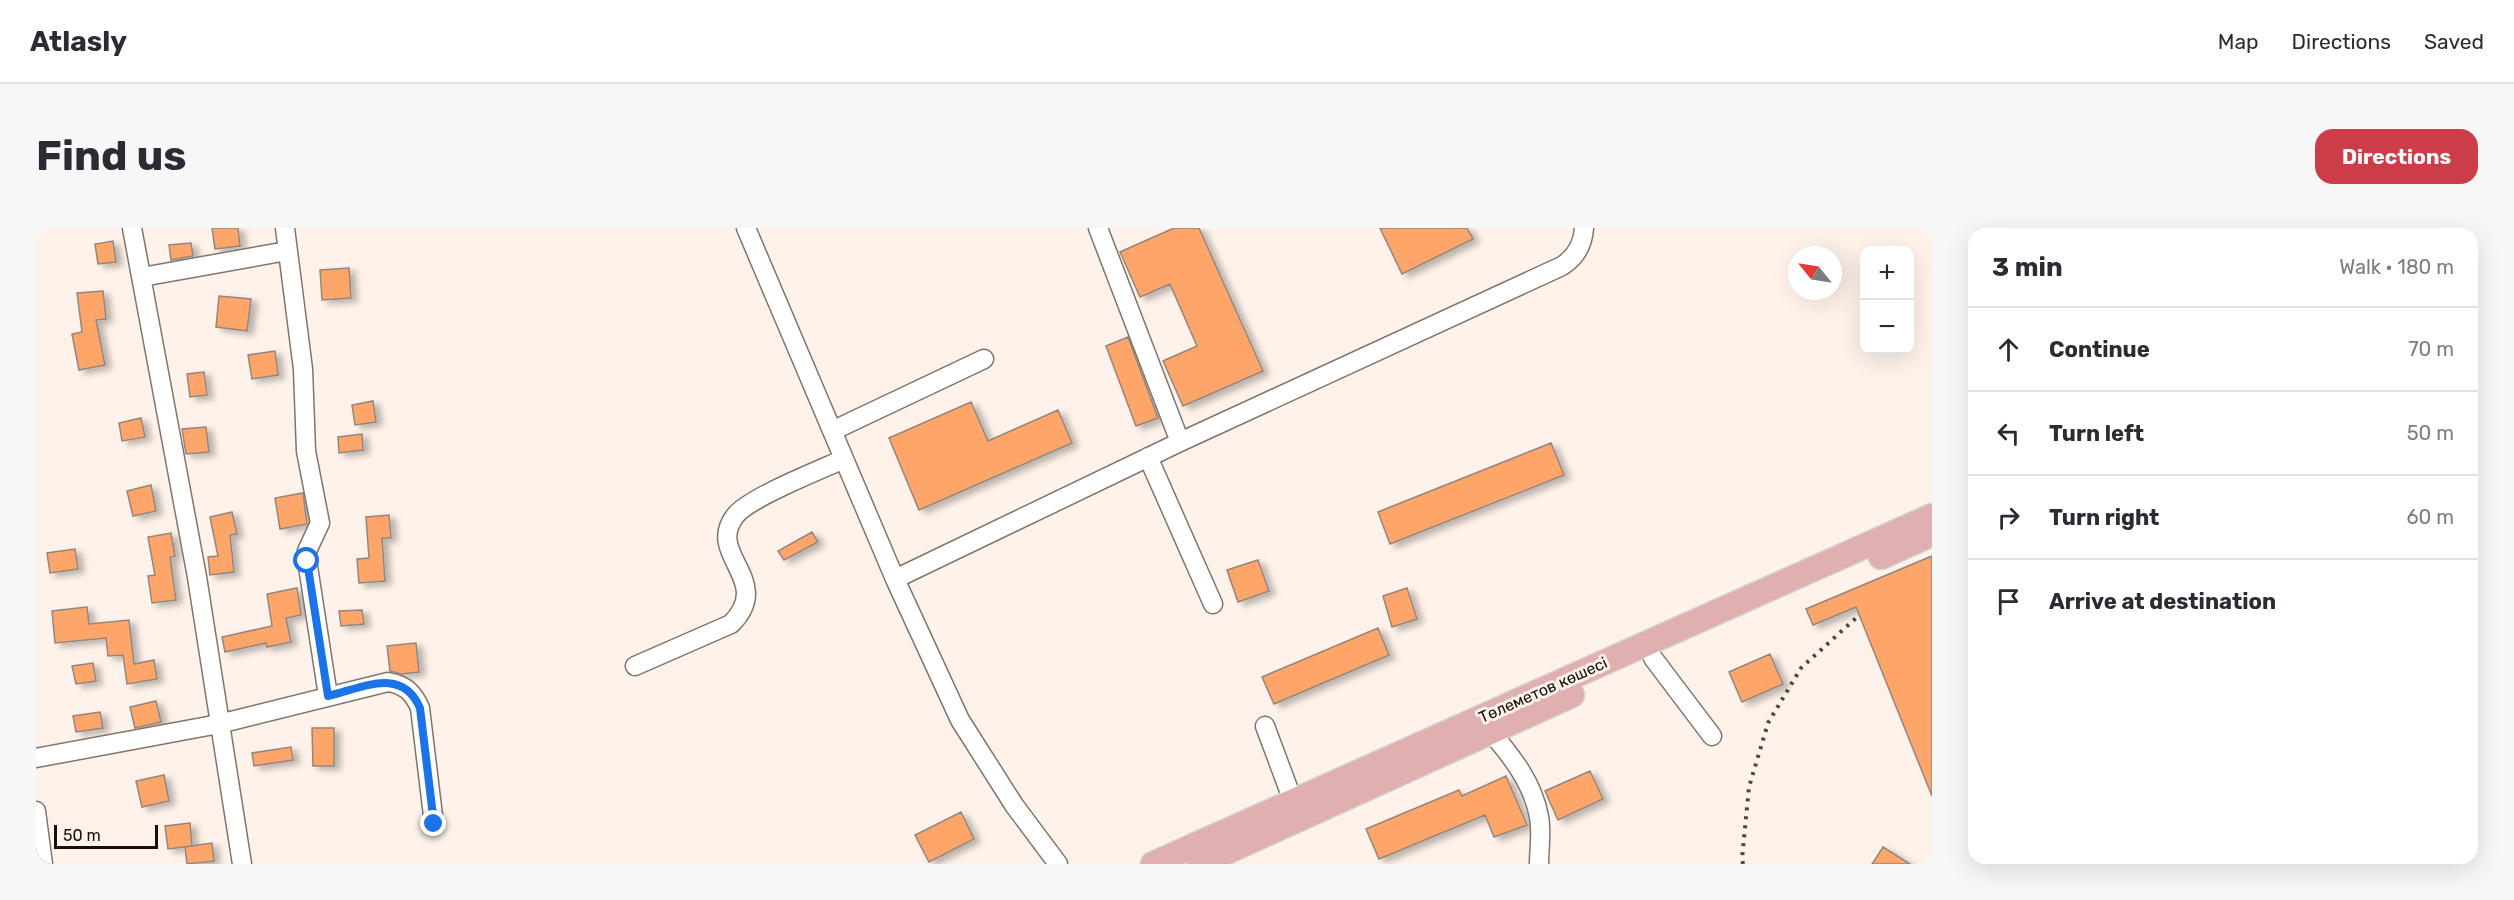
<!DOCTYPE html>
<meta charset="utf-8">
<style>
body{margin:0;font-family:Rubik,sans-serif;background:#f7f7f7;color:#2b2b33}
.controls{position:absolute;right:18px;top:18px;display:grid;overflow:hidden;border-radius:12px;box-shadow:0 6px 24px #0002}
.controls button{width:54px;height:54px;display:grid;place-items:center;padding:0;border:0;border-bottom:2px solid #e1e1e2;background:#fff;color:#2b2b33;font:30px sans-serif}
.compass{position:absolute;left:1752px;top:18px;width:54px;height:54px;border-radius:50%;background:#fff;box-shadow:0 6px 24px #0002;rotate:300deg}
.scale{position:absolute;left:18px;bottom:15px;width:104px;box-sizing:border-box;padding-left:6px;border:3px solid #15100d;border-top:0;font-size:16px;line-height:21px;white-space:nowrap;color:#15100d;-webkit-text-stroke:4px #fef2ea;paint-order:stroke}
.stop{position:absolute;width:18px;height:18px;margin:-14px;border:4px solid #1a73e8;border-radius:50%;background:#fff}
.stop.end{background:#1a73e8;border-color:#fff;box-shadow:0 2px 6px #0008}
.list{margin:0;padding:0;list-style:none}
h2{display:flex;justify-content:space-between;align-items:center;height:78px;margin:0;padding:0 24px;font-size:26px}
h2 small{font-size:20px;font-weight:400;color:#7c7c81}
.list li{display:grid;grid-template-columns:39px 1fr auto;gap:18px;align-items:center;box-sizing:border-box;height:84px;padding:0 24px;border-top:2px solid #e1e1e2}
.list b{display:block;font-size:22px;white-space:nowrap}
.list em{font-size:20px;font-style:normal;color:#7c7c81}
.icon{flex:none;width:33px;height:33px;fill:none;stroke:currentColor;stroke-width:2;stroke-linecap:round;stroke-linejoin:round}
.map{position:relative;flex:none;width:1896px;height:636px;overflow:hidden;border-radius:18px}
header{display:flex;align-items:center;gap:36px;box-sizing:border-box;height:84px;padding:0 30px;background:#fff;border-bottom:2px solid #e1e1e2}
header strong{font-size:28px}
nav{display:flex;gap:33px;margin-inline-start:auto;font-size:21px}
.intro{display:flex;align-items:center;justify-content:space-between;box-sizing:border-box;height:144px;padding:0 36px}
h1{margin:0;font-size:42px}
.button{padding:15px 27px;border-radius:18px;background:#cc3c49;color:#fff;font-size:21px;font-weight:700}
main{display:flex;gap:36px;padding:0 36px}
aside{flex:1;background:#fff;border-radius:18px;box-shadow:0 6px 24px #0002}
.map>svg:first-child{display:block}
</style>
<header>
<strong>Atlasly</strong>
<nav><a>Map</a><a>Directions</a><a>Saved</a></nav>
</header>
<div class="intro"><h1>Find us</h1><a class="button">Directions</a></div>
<main>
<div class="map">
<svg width="1896" height="636" viewBox="0 0 1896 636">
<defs>
<filter id="shadow"><feDropShadow dx="6" dy="3.5" stdDeviation="3" flood-color="#0004"/></filter>
</defs>
<rect width="100%" height="100%" fill="#fef2ea"/>
<path fill="#fea56b" stroke="#94867d" stroke-width="1.5" filter="url(#shadow)" d="M 176,0 L 202,0 L 204,18 L 179,21 Z
M 1138,0 L 1163,0 L 1227,143 L 1147,178 L 1127,133 L 1161,118 L 1134,56 L 1104,69 L 1084,24 Z
M 1344,0 L 1431,0 L 1437,11 L 1366,46 Z
M 77,13 L 80,34 L 62,36 L 59,16 Z
M 155,15 L 157,28 L 135,32 L 133,17 Z
M 313,40 L 315,70 L 286,72 L 284,42 Z
M 67,63 L 70,91 L 60,92 L 69,137 L 43,142 L 36,106 L 46,104 L 41,65 Z
M 183,68 L 215,71 L 211,103 L 180,99 Z
M 1092,109 L 1122,190 L 1100,198 L 1070,118 Z
M 239,123 L 242,147 L 216,151 L 212,127 Z
M 168,144 L 171,167 L 154,169 L 151,146 Z
M 337,173 L 340,194 L 319,197 L 316,177 Z
M 935,174 L 952,213 L 1022,182 L 1036,215 L 883,282 L 853,210 Z
M 105,190 L 109,209 L 86,213 L 83,195 Z
M 170,199 L 173,224 L 150,226 L 146,201 Z
M 326,206 L 327,222 L 303,225 L 302,209 Z
M 1515,215 L 1528,247 L 1354,316 L 1342,284 Z
M 115,257 L 120,283 L 97,288 L 91,263 Z
M 267,265 L 271,296 L 244,301 L 239,270 Z
M 196,284 L 201,306 L 194,307 L 198,344 L 174,347 L 172,329 L 182,328 L 174,289 Z
M 353,287 L 355,310 L 346,310 L 349,353 L 323,355 L 321,331 L 333,330 L 330,289 Z
M 776,304 L 782,314 L 748,332 L 742,323 Z
M 135,305 L 139,328 L 134,329 L 140,372 L 116,375 L 112,348 L 119,347 L 112,309 Z
M 39,321 L 42,341 L 14,345 L 11,325 Z
M 1896,328 L 1896,568 L 1820,379 L 1777,397 L 1770,381 Z
M 1222,332 L 1233,363 L 1202,374 L 1191,342 Z
M 261,360 L 265,387 L 250,390 L 255,414 L 231,419 L 230,415 L 189,424 L 186,409 L 236,398 L 231,366 Z
M 1371,360 L 1381,391 L 1356,399 L 1347,368 Z
M 51,379 L 53,396 L 93,392 L 98,436 L 118,432 L 121,451 L 91,456 L 87,427 L 72,428 L 70,410 L 19,415 L 16,383 Z
M 326,382 L 328,396 L 305,398 L 303,383 Z
M 1342,400 L 1353,427 L 1238,476 L 1226,449 Z
M 380,415 L 383,444 L 365,446 L 354,443 L 351,418 Z
M 1734,426 L 1747,456 L 1706,474 L 1693,444 Z
M 57,435 L 60,453 L 40,456 L 36,438 Z
M 120,473 L 125,494 L 99,500 L 94,479 Z
M 64,484 L 67,500 L 40,504 L 37,488 Z
M 276,500 L 298,500 L 298,538 L 277,538 Z
M 255,519 L 257,532 L 218,538 L 216,525 Z
M 1554,543 L 1567,571 L 1522,592 L 1509,563 Z
M 128,547 L 133,573 L 106,579 L 100,553 Z
M 1470,548 L 1491,597 L 1458,609 L 1449,587 L 1343,631 L 1330,601 L 1423,562 L 1426,568 Z
M 925,584 L 938,611 L 893,634 L 879,607 Z
M 154,595 L 156,618 L 132,621 L 129,598 Z
M 176,615 L 178,633 L 151,636 L 149,619 Z
M 1847,619 L 1874,636 L 1836,636 Z"/>
<g fill="none" stroke-linecap="round" stroke-linejoin="round">
<defs>
<path id="minor" d="M 96,0 L 161,349 L 206,636
M 249,0 L 267,141 L 270,223 L 284,295 L 271,323 L 271,332 L 292,468
M 710,0 L 859,351 L 924,492 L 978,577 L 1022,636
M 1062,0 L 1144,214
M 106,49 L 251,23
M 796,203 L 948,131
M 1112,229 L 1177,376
M 859,351 L 1144,214 L 1526,38 C 1540,29 1547,17 1548,0
M 1617,430 L 1676,508
M 599,438 L 695,396 C 739,352 669,327 699,288 C 712,270 784,242 808,231
M 1229,498 L 1257,573
M 1455,504 C 1476,529 1497,555 1503,589 C 1506,604 1503,621 1503,636
M 0,530 L 183,496 L 352,454 C 369,457 377,464 384,480 L 398,596
M 0,583 L 7,636"/>
<path id="major" d="M 1845,329 L 1896,306
M 1117,636 L 1896,288
M 1164,636 L 1536,467"/>
</defs>
<use href="#minor" stroke="#82746b" stroke-width="21"/>
<use href="#major" stroke="#d5d4d3" stroke-width="27"/>
<use href="#minor" stroke="#fff" stroke-width="18"/>
<use href="#major" stroke="#e0afaf" stroke-width="24"/>
<path stroke="#4c4541" stroke-width="4" stroke-dasharray="3 6" stroke-linecap="butt" d="M 1707,636 L 1706,631 L 1713,559 L 1732,495 L 1765,440 L 1820,390"/>
</g>
<g fill="none" stroke-linecap="round" stroke-linejoin="round">
<path stroke="#1a73e8" stroke-width="8" d="M 271,333 L 292,468 C 326,460 366,438 384,480 L 398,596"/>
</g>
<g text-anchor="middle" dominant-baseline="central" stroke-width="6" stroke-linejoin="round" paint-order="stroke">
<g font-size="16" fill="#15100d" stroke="#fef2ea">
<text transform="translate(1507 462) rotate(-24)">Төлеметов көшесі</text>
</g>
</g>
</svg>
<div class="controls">
<button>+</button>
<button>−</button>
</div>
<svg class="compass" viewBox="-18 -18 36 36"><path d="M0-13l5 13h-10z" fill="#e53935"/><path d="M0 13l5-13h-10z" fill="#7c7c81"/></svg>
<div class="scale">50 m</div>
<div class="stop" style="left:271px;top:333px"></div>
<div class="stop end" style="left:398px;top:596px"></div>
</div>
<aside>
<h2>3 min<small>Walk · 180 m</small></h2>
<ul class="list">
<li><svg class="icon" aria-label="ahead" viewBox="0 0 24 24"><path d="M12 20V5M6 11l6-6 6 6"/></svg><div><b>Continue</b></div><em>70 m</em></li>
<li><svg class="icon" aria-label="left" viewBox="0 0 24 24"><path d="M17 20v-9H6M10 6l-5 5 5 5"/></svg><div><b>Turn left</b></div><em>50 m</em></li>
<li><svg class="icon" aria-label="right" viewBox="0 0 24 24"><path d="M7 20v-9h11M14 6l5 5-5 5"/></svg><div><b>Turn right</b></div><em>60 m</em></li>
<li><svg class="icon" aria-label="arrive" viewBox="0 0 24 24"><path d="M6 21V4h12l-3 4 3 4H6"/></svg><div><b>Arrive at destination</b></div></li>
</ul>
</aside>
</main>
